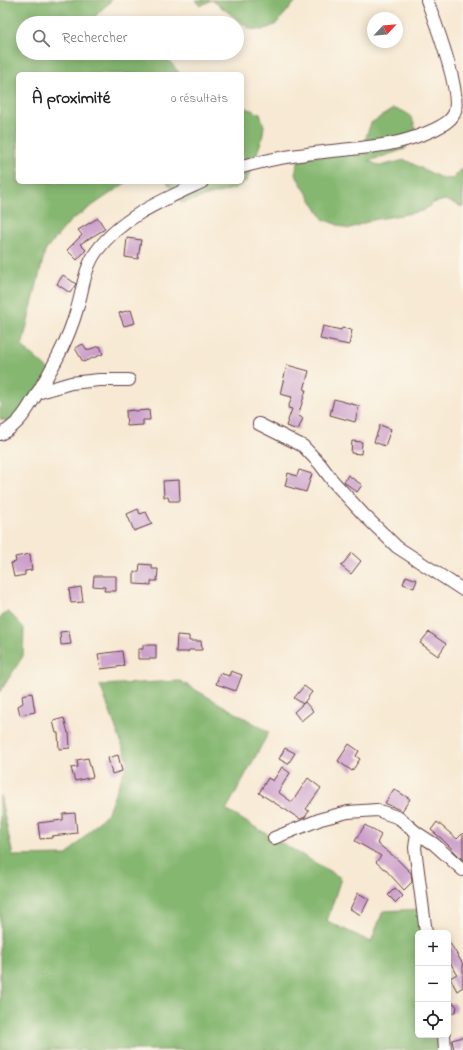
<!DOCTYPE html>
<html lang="fr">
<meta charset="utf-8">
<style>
body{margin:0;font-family:"Indie Flower",sans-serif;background:#f2f2f2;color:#222}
.controls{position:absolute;right:12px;bottom:12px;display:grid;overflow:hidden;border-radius:6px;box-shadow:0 2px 10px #0003}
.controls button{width:36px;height:36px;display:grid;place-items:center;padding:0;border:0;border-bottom:1px solid #e0e0e0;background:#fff;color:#222;font:20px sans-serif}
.compass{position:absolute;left:367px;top:12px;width:36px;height:36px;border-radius:50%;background:#fff;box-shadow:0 2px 10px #0003;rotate:64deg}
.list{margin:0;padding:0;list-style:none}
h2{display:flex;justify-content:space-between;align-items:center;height:52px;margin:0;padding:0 16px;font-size:17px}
h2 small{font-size:13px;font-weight:400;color:#767676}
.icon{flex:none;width:22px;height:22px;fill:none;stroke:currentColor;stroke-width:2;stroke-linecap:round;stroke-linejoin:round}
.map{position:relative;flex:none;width:463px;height:1050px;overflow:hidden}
.search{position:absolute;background:#fff;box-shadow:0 2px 10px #0003;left:16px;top:16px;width:228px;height:44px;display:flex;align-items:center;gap:10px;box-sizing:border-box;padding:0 14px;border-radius:22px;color:#767676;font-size:15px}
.panel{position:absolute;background:#fff;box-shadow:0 2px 10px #0003;left:16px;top:72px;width:228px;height:112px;border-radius:6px}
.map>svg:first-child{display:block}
</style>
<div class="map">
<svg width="463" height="1050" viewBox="0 0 463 1050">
<rect width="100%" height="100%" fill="#fbf7ec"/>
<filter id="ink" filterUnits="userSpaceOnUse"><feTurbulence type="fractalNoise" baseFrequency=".025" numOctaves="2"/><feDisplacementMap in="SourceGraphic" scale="8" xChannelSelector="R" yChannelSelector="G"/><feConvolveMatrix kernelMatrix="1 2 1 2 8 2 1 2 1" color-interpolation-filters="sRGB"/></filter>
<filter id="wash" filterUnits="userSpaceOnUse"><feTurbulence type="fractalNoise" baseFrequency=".012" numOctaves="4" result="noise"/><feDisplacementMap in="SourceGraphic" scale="16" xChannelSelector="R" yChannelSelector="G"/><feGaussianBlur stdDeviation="0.9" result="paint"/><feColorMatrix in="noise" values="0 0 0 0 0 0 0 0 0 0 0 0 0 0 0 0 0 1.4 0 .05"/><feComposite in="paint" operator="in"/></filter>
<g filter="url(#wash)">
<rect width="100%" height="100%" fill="#f7e9d3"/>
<path fill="#86b771" stroke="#686b4e" d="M 0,0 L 38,0 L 39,1 L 41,0 L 112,0 L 100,11 L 90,23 L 23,23 L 23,53 L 163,53 L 180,74 L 18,74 L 18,182 L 127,182 L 70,221 L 45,251 L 22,346 L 50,371 L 16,424 L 0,419 Z
M 195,0 L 297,0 L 275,25 L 262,30 L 250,29 L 212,0 L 200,6 Z
M 242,106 L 260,114 L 264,126 L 262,139 L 247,180 L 236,188 L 181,203 L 167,182 L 242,182 Z
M 393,109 C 410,112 413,116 416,133 L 405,149 L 369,161 L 380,166 L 405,160 L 439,177 L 452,179 L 463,168 L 463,207 L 445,200 L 433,203 L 423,211 L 372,220 L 348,229 L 323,219 L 295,174 L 298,161 L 310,156 L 362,148 L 371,123 Z
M 9,612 L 24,628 L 23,656 L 0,692 L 0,617 Z
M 180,681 L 269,732 L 226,810 L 341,878 L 327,921 L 371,942 L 383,911 L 422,909 L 426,933 L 418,933 L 418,1035 L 444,1035 L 445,1050 L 0,1050 L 0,795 L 13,856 L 67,855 L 108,812 L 128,761 L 100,685 Z"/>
<g id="blocks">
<path fill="#cb9fca" d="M 98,218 L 105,229 L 80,244 L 86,250 L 77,260 L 67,250 L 82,235 L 78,230 Z
M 127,238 L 141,240 L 138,259 L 125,257 Z
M 63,275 L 76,284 L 70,293 L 57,284 Z
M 131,310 L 135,323 L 124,326 L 119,313 Z
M 323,326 L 341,330 L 342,328 L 352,330 L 349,345 L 320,339 Z
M 83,344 L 87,350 L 100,346 L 103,354 L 83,362 L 75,348 Z
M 287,365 L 309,371 L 304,390 L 306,390 L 298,416 L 303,418 L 298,430 L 286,426 L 292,409 L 288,408 L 292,397 L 280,394 Z
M 334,399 L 359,406 L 355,422 L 330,415 Z
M 134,410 L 134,411 L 149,410 L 150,420 L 143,420 L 143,425 L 127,426 L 126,411 Z
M 380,425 L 391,429 L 385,446 L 374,442 Z
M 352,441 L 362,442 L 361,454 L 351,453 Z
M 299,470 L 312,474 L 306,492 L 285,486 L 288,473 L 297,476 Z
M 348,475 L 362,485 L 357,492 L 344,482 Z
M 179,480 L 180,501 L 169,501 L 168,497 L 164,497 L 163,481 Z
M 138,509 L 140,514 L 146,512 L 152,524 L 134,531 L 127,514 Z
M 352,553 L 361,561 L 351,574 L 341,566 Z
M 30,554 L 32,570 L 25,571 L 25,575 L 14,577 L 11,563 L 16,562 L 15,557 Z
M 140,564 L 152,565 L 152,569 L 158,569 L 157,581 L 151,581 L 151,585 L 134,584 L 134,572 L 139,572 Z
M 94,576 L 116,576 L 116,591 L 104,591 L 105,587 L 93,586 Z
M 406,576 L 417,580 L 414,588 L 403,584 Z
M 81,587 L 83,602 L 71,603 L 69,589 Z
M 69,631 L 71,644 L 61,645 L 60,632 Z
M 429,632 L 446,644 L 438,656 L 420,643 Z
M 177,635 L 189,636 L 189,641 L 201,641 L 202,650 L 189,650 L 188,652 L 176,652 Z
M 143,645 L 156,645 L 156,659 L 138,659 L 138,649 L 143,649 Z
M 122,651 L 124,666 L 101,669 L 98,654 Z
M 231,671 L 242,675 L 236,691 L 216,684 L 220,673 L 229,676 Z
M 304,686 L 312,692 L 303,704 L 294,698 Z
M 32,693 L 35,712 L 20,715 L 18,706 L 23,703 L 22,695 Z
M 305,702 L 313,711 L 301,721 L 294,712 Z
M 64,718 L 68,733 L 69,733 L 70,748 L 59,749 L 58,733 L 56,733 L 53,721 Z
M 349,744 L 359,751 L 356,756 L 360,759 L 352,771 L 338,761 Z
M 285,748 L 295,753 L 288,764 L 279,759 Z
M 118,755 L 122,771 L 112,774 L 108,758 Z
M 88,758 L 93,777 L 75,781 L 71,768 L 78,767 L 77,760 Z
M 282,767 L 290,773 L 278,792 L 292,802 L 308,778 L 321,788 L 306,809 L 309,811 L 305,817 L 300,819 L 259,793 L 268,778 L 273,781 Z
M 394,789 L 410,799 L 402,811 L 385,803 Z
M 75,813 L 77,833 L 52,836 L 52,838 L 40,839 L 38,823 L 63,820 L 63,814 Z
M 437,822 L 457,839 L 463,833 L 463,860 L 441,838 L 431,830 Z
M 365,825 L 381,835 L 377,843 L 397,859 L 411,873 L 412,882 L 404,890 L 384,868 L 384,869 L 376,862 L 381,856 L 355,841 Z
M 395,888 L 403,896 L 396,903 L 388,895 Z
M 358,893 L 369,899 L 361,915 L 350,909 Z
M 448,940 L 463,964 L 463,987 L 457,991 L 450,978 L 457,974 L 448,959 Z
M 448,1003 L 454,1003 L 457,1007 L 456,1011 L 453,1013 L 448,1013 Z
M 463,1037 L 463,1050 L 454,1050 L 452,1040 Z"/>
</g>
</g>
<g filter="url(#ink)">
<use href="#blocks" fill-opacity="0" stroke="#643d44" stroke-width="1"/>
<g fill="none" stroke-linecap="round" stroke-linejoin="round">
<defs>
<path id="minor" d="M 242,167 C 257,163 271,159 286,157 C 320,151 355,150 389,144 C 405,141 447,129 454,114 C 463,94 435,22 427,0
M 37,393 L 71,383 L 99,380 L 129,380
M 259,424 L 303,446 L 320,464 L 332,480 L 363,514 L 397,547 L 463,590
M 0,434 C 5,432 11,428 15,424 C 24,417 29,406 35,397 C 52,369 68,341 77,309 C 83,290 84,269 96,252 C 121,217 165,199 202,182
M 417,833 L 415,848 L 426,933
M 274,838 L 321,819 L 348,812 L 377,810 L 399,818 L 417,833 L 434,844 L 463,870
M 444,1035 L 445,1050"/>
</defs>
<use href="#minor" stroke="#643d44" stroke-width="14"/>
<use href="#minor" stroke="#fff" stroke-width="12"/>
</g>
</g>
</svg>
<div class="controls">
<button>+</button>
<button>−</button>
<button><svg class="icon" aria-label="locate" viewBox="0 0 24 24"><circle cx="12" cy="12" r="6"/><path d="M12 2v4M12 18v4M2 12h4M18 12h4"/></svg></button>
</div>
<svg class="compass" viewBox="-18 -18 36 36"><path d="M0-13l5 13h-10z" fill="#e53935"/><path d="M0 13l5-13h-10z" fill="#767676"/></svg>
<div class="search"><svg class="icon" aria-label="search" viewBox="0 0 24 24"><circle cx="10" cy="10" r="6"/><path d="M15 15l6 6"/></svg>Rechercher</div>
<section class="panel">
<h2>À proximité<small>0 résultats</small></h2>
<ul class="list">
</ul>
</section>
</div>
